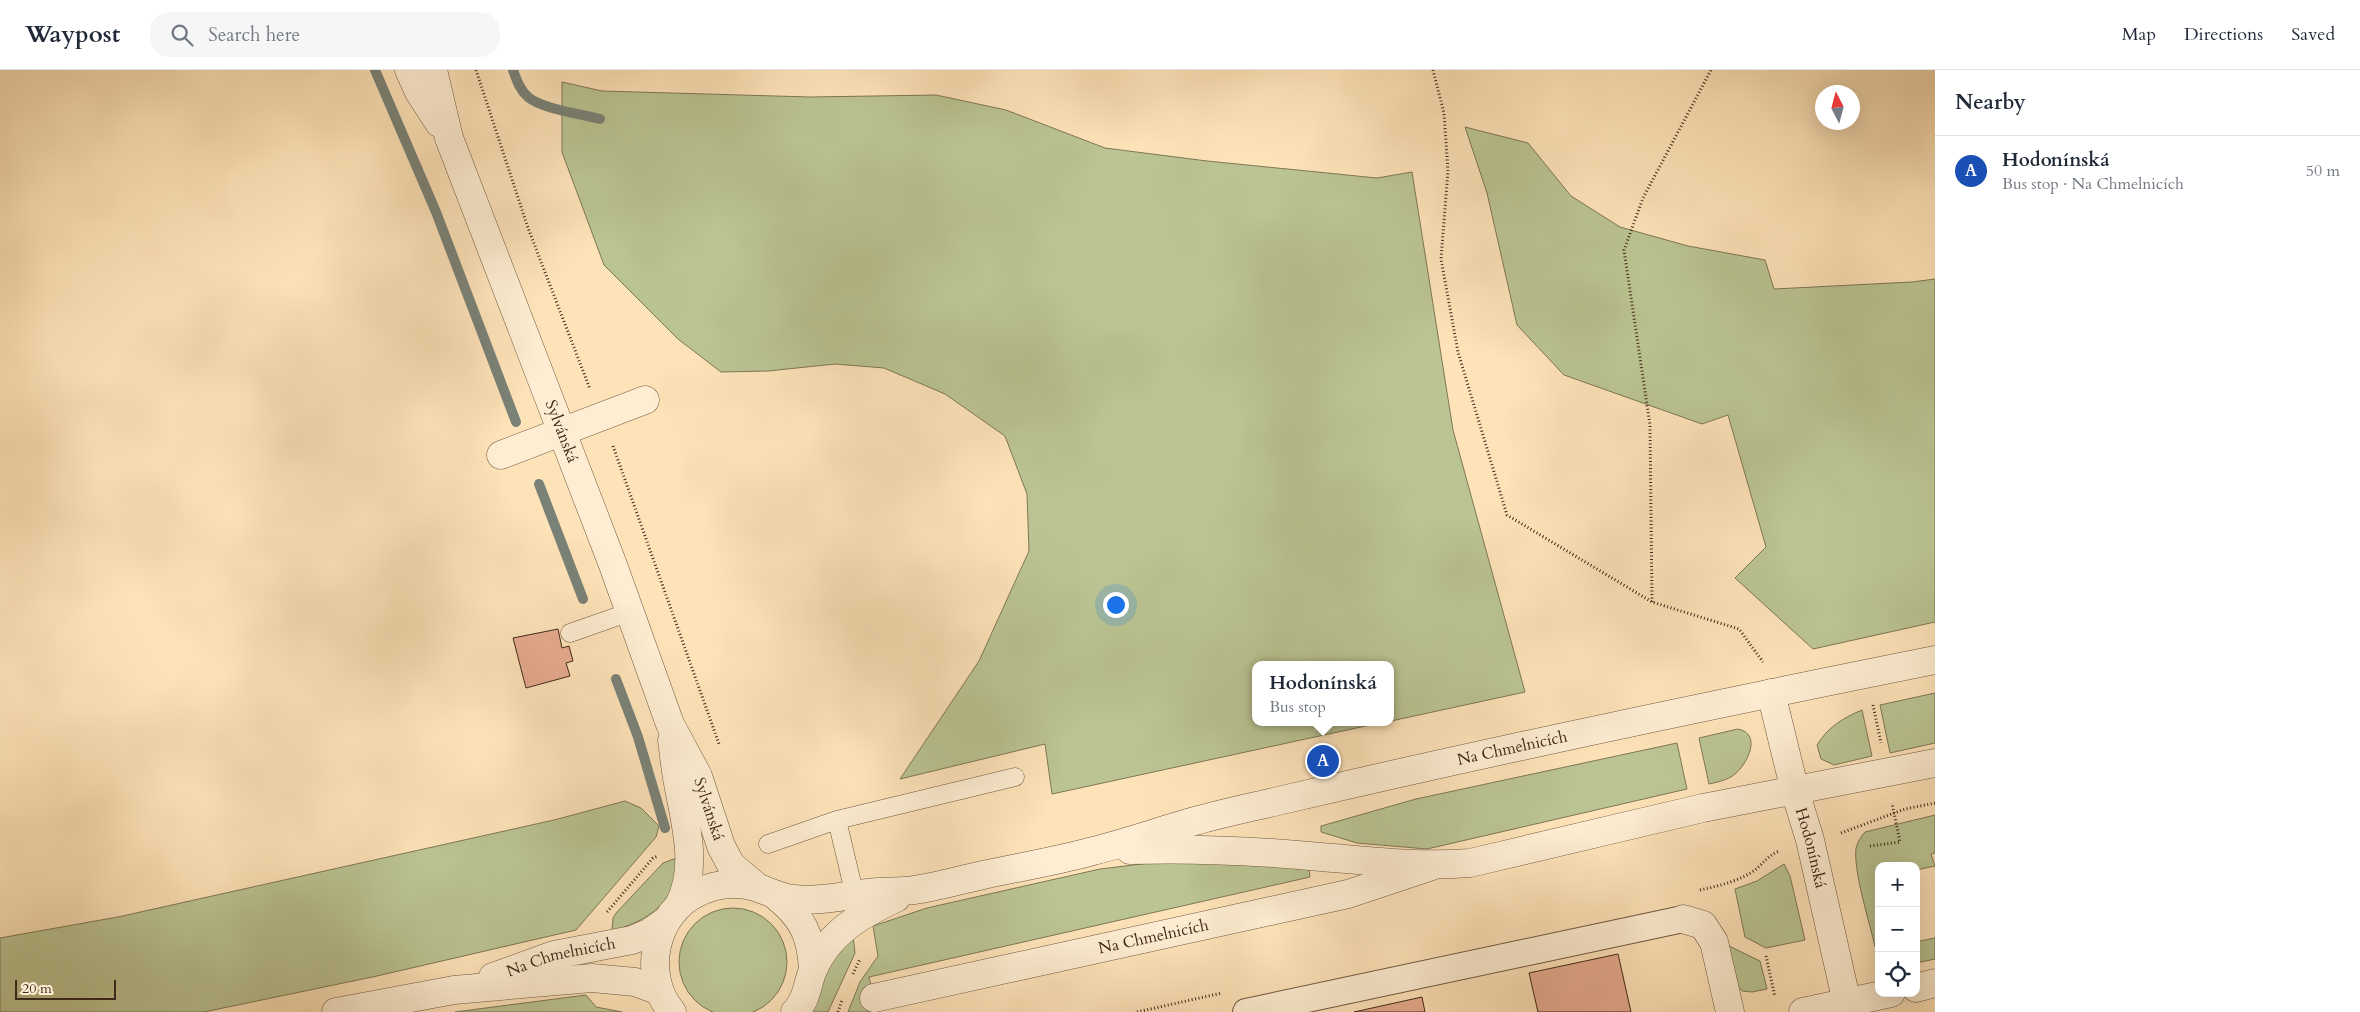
<!DOCTYPE html>
<meta charset="utf-8">
<style>
body{margin:0;font-family:Cardo,serif;background:#f6f6f7;color:#1f2937}
.controls{position:absolute;right:15px;bottom:15px;display:grid;overflow:hidden;border-radius:10px;box-shadow:0 5px 20px #0002}
.controls button{width:45px;height:45px;display:grid;place-items:center;padding:0;border:0;border-bottom:1px solid #e0e1e3;background:#fff;color:#1f2937;font:25px sans-serif}
.compass{position:absolute;left:1815px;top:15px;width:45px;height:45px;border-radius:50%;background:#fff;box-shadow:0 5px 20px #0002;rotate:354deg}
.scale{position:absolute;left:15px;bottom:12px;width:101px;box-sizing:border-box;padding-left:5px;border:2px solid #402919;border-top:0;font-size:14px;line-height:18px;white-space:nowrap;color:#402919;-webkit-text-stroke:4px #feedd2;paint-order:stroke}
.you{position:absolute;left:1115px;top:534px;width:18px;height:18px;margin:-12px;border:4px solid #fff;border-radius:50%;background:#1a73e8;box-shadow:0 0 0 8px #1a73e833}
.badge{display:grid;place-items:center;width:32px;height:32px;border-radius:50%;background:#8f2418;color:#fff;font-size:16px;font-weight:700}
.pin{position:absolute;translate:-50% -50%;border:2px solid #fff;box-shadow:0 1px 5px #0006}
.popup{position:absolute;left:1252px;top:591px;width:142px;height:65px;box-sizing:border-box;display:grid;place-content:center;border-radius:10px;background:#fff;filter:drop-shadow(0 1px 4px #0005);font-size:16px;white-space:nowrap;color:#747a83}
.popup b{font-size:19px;color:#1f2937}
.popup::after{content:'';position:absolute;left:50%;top:100%;margin-left:-10px;border:10px solid transparent;border-top-color:#fff}
.list{margin:0;padding:0;list-style:none}
h2{display:flex;justify-content:space-between;align-items:center;height:65px;margin:0;padding:0 20px;font-size:21px}
h2 small{font-size:16px;font-weight:400;color:#747a83}
.list li{display:grid;grid-template-columns:32px 1fr auto;gap:15px;align-items:center;box-sizing:border-box;height:70px;padding:0 20px;border-top:1px solid #e0e1e3}
.list b{display:block;font-size:19px;white-space:nowrap}
.list p{margin:0;font-size:16px;white-space:nowrap;color:#747a83}
.list em{font-size:16px;font-style:normal;color:#747a83}
.icon{flex:none;width:28px;height:28px;fill:none;stroke:currentColor;stroke-width:2;stroke-linecap:round;stroke-linejoin:round}
.map{position:relative;flex:none;width:1935px;height:942px;overflow:hidden}
header{display:flex;align-items:center;gap:30px;box-sizing:border-box;height:70px;padding:0 25px;background:#fff;border-bottom:1px solid #e0e1e3}
header strong{font-size:24px}
nav{display:flex;gap:28px;margin-inline-start:auto;font-size:18px}
.search{width:350px;height:45px;background:#f6f6f7;display:flex;align-items:center;gap:12px;box-sizing:border-box;padding:0 18px;border-radius:20px;color:#747a83;font-size:19px}
main{display:flex}
aside{flex:1;background:#fff}
.map>svg:first-child{display:block}
</style>
<header>
<strong>Waypost</strong>
<div class="search"><svg class="icon" aria-label="search" viewBox="0 0 24 24"><circle cx="10" cy="10" r="6"/><path d="M15 15l6 6"/></svg>Search here</div>
<nav><a>Map</a><a>Directions</a><a>Saved</a></nav>
</header>
<main>
<div class="map">
<svg width="1935" height="942" viewBox="0 0 1935 942">
<rect width="100%" height="100%" fill="#fee3b9"/>
<filter id="stains"><feTurbulence type="fractalNoise" baseFrequency=".004" numOctaves="4"/><feColorMatrix values="0 0 0 0 .2 0 0 0 0 .09 0 0 0 0 .02 0 0 0 .5 -.17"/></filter>
<radialGradient id="worn" r=".72"><stop offset=".6" stop-color="#630" stop-opacity="0"/><stop offset="1" stop-color="#630" stop-opacity=".3"/></radialGradient>
<path fill="#bbc593" stroke="#7e7756" d="M 562,12 L 602,21 L 810,27 L 936,25 L 1006,40 L 1105,78 L 1207,91 L 1377,108 L 1412,102 L 1453,360 L 1525,622 L 1391,651 L 1390,595 L 1256,595 L 1256,652 L 1384,652 L 1052,724 L 1045,674 L 900,709 L 979,591 L 1029,481 L 1027,424 L 1005,366 L 945,324 L 884,298 L 835,294 L 768,301 L 721,302 L 678,269 L 604,195 L 562,82 Z
M 1465,57 L 1528,73 L 1571,126 L 1620,157 L 1688,176 L 1765,190 L 1774,219 L 1912,212 L 1935,209 L 1935,552 L 1813,579 L 1735,508 L 1766,477 L 1728,345 L 1702,354 L 1564,305 L 1517,255 L 1487,123 Z
M 1935,623 L 1935,673 L 1890,683 L 1880,635 Z
M 1862,640 L 1872,686 L 1834,695 L 1821,689 L 1817,675 C 1828,657 1843,648 1862,640 Z
M 1738,659 C 1762,664 1748,693 1735,704 C 1728,710 1718,712 1709,714 L 1699,668 Z
M 1677,673 L 1687,719 L 1427,779 L 1357,773 L 1321,762 L 1321,756 L 1416,729 Z
M 625,731 L 641,738 L 659,756 L 656,767 L 576,860 L 377,906 L 204,942 L 0,942 L 0,868 L 118,847 L 554,750 Z
M 1935,745 L 1935,783 L 1931,784 L 1935,796 L 1916,800 L 1916,796 L 1879,796 L 1879,880 L 1875,877 C 1870,853 1853,801 1856,778 C 1858,771 1861,767 1865,762 Z
M 679,787 C 678,796 677,806 674,815 C 664,841 637,854 612,861 L 613,848 L 617,842 L 663,793 Z
M 1158,792 L 1241,792 L 1309,799 L 1310,807 L 869,907 L 877,942 L 848,942 L 860,912 L 878,886 L 873,856 L 927,838 L 1100,799 Z
M 1784,794 L 1790,806 L 1805,870 L 1766,878 L 1745,867 L 1735,819 L 1757,811 Z
M679 892a54 54 0 1 1 108 0a54 54 0 1 1-108 0Z
M 853,865 L 855,883 L 828,942 L 810,942 L 828,895 Z
M 1935,868 L 1935,889 L 1916,893 L 1916,872 Z
M 1727,875 L 1760,891 L 1767,919 L 1752,922 L 1742,921 L 1734,912 Z
M 586,925 L 596,937 L 622,942 L 455,942 Z"/>
<g fill="none" stroke-linecap="round" stroke-linejoin="round">
<path stroke="#7a8277" stroke-width="10" d="M 375,0 L 436,142 L 516,352
M 513,0 C 517,11 520,20 528,27 C 542,39 582,44 600,49
M 539,414 L 583,529
M 616,609 L 638,667 L 665,758"/>
</g>
<path fill="#e6ab8e" stroke="#402919" d="M 558,559 L 562,578 L 569,576 L 573,591 L 566,593 L 570,606 L 526,618 L 513,568 Z
M 1618,884 L 1631,942 L 1538,942 L 1529,903 Z
M 1422,927 L 1425,942 L 1354,942 Z"/>
<g fill="none" stroke-linecap="round" stroke-linejoin="round">
<defs>
<path id="service" d="M 570,563 L 630,542
M 837,750 L 855,826
M 768,774 L 837,750 L 1015,707"/>
<path id="pedestrian" d="M 1246,942 L 1683,849"/>
<g id="minor">
<path d="M 501,385 L 645,330"/>
<path id="s1" d="M 1771,623 L 1795,721 L 1810,770 L 1847,933"/>
<path d="M 1683,849 L 1703,855 L 1714,872 L 1730,942"/>
<path id="s2" d="M 493,907 L 554,885 L 632,870 L 649,863 L 666,851"/>
<path d="M 1916,918 L 1935,913"/>
<path id="s3" d="M 874,928 L 1348,824 L 1432,796"/>
<path d="M 336,942 L 454,920 L 592,908 L 635,912 L 659,921"/>
<path d="M 1803,942 L 1891,923"/>
</g>
<g id="tertiary">
<path d="M 409,0 L 419,22 L 439,53"/>
<path id="s4" d="M 433,0 L 449,68 L 613,495 L 670,654 L 698,706 L 721,776 L 731,795 L 757,817"/>
<path d="M 672,670 C 674,684 675,699 678,713 C 685,753 699,797 679,835"/>
<path d="M 1130,780 C 1194,778 1257,781 1321,787 C 1372,791 1419,797 1470,793 L 1703,738 L 1935,693"/>
<path d="M 776,826 C 803,848 811,865 813,899"/>
<path id="s5" d="M 672,942 C 641,905 654,842 699,822 C 718,813 741,811 761,819 C 772,823 782,828 794,829 C 823,832 850,824 878,822 C 890,821 902,822 914,820 C 937,817 960,810 983,805 C 1020,797 1057,791 1093,781 C 1125,773 1157,762 1188,753 C 1218,744 1248,738 1278,731 C 1496,680 1715,634 1935,590"/>
<path d="M 795,942 C 807,930 807,914 813,900 C 828,863 862,844 896,828"/>
</g>
</defs>
<use href="#service" stroke="#705841" stroke-width="19"/>
<use href="#pedestrian" stroke="#705841" stroke-width="28"/>
<use href="#minor" stroke="#705841" stroke-width="29"/>
<use href="#tertiary" stroke="#705841" stroke-width="29"/>
<path stroke="#402919" stroke-width="3" stroke-dasharray="1 2.5" stroke-linecap="butt" d="M 476,0 L 528,158 L 590,319
M 1433,0 L 1444,43 L 1448,101 L 1441,189 L 1458,282 L 1507,445 L 1652,532 L 1739,559 L 1763,592
M 613,376 L 719,674
M 1652,532 L 1650,355 L 1624,180 L 1643,128 L 1711,0
M 1873,635 L 1881,673
M 1841,763 L 1905,739 L 1935,733
M 1870,776 L 1900,772 L 1892,733
M 1700,820 C 1718,816 1736,812 1752,802 C 1763,795 1767,785 1780,781
M 607,842 L 653,788 L 658,786
M 1766,886 L 1775,927
M 853,904 L 860,889
M 838,942 L 842,930
M 1137,942 L 1222,923"/>
<use href="#service" stroke="#feedd2" stroke-width="18"/>
<use href="#pedestrian" stroke="#feedd2" stroke-width="26"/>
<use href="#minor" stroke="#feedd2" stroke-width="28"/>
<use href="#tertiary" stroke="#feedd2" stroke-width="28"/>
</g>
<g text-anchor="middle" dominant-baseline="central" stroke-width="5" stroke-linejoin="round" paint-order="stroke">
<g font-size="16" fill="#402919" stroke="#feedd2">
<text stroke="none"><textPath href="#s4" startOffset="384">Sylvánská</textPath></text>
<text stroke="none"><textPath href="#s5" startOffset="975">Na Chmelnicích</textPath></text>
<text stroke="none"><textPath href="#s4" startOffset="790">Sylvánská</textPath></text>
<text stroke="none"><textPath href="#s1" startOffset="160">Hodonínská</textPath></text>
<text stroke="none"><textPath href="#s3" startOffset="286">Na Chmelnicích</textPath></text>
<text stroke="none"><textPath href="#s2" startOffset="71">Na Chmelnicích</textPath></text>
</g>
</g>
<rect width="100%" height="100%" filter="url(#stains)"/>
<rect width="100%" height="100%" fill="url(#worn)"/>
</svg>
<div class="controls">
<button>+</button>
<button>−</button>
<button><svg class="icon" aria-label="locate" viewBox="0 0 24 24"><circle cx="12" cy="12" r="6"/><path d="M12 2v4M12 18v4M2 12h4M18 12h4"/></svg></button>
</div>
<svg class="compass" viewBox="-18 -18 36 36"><path d="M0-13l5 13h-10z" fill="#e53935"/><path d="M0 13l5-13h-10z" fill="#747a83"/></svg>
<div class="scale">20 m</div>
<div class="you"></div>
<div class="pin badge" style="left:1323px;top:691px;background:#1a4fb4">A</div>
<div class="popup"><b>Hodonínská</b>Bus stop</div>
</div>
<aside>
<h2>Nearby<small></small></h2>
<ul class="list">
<li><span class="badge" style="background:#1a4fb4">A</span><div><b>Hodonínská</b><p>Bus stop · Na Chmelnicích</p></div><em>50 m</em></li>
</ul>
</aside>
</main>
